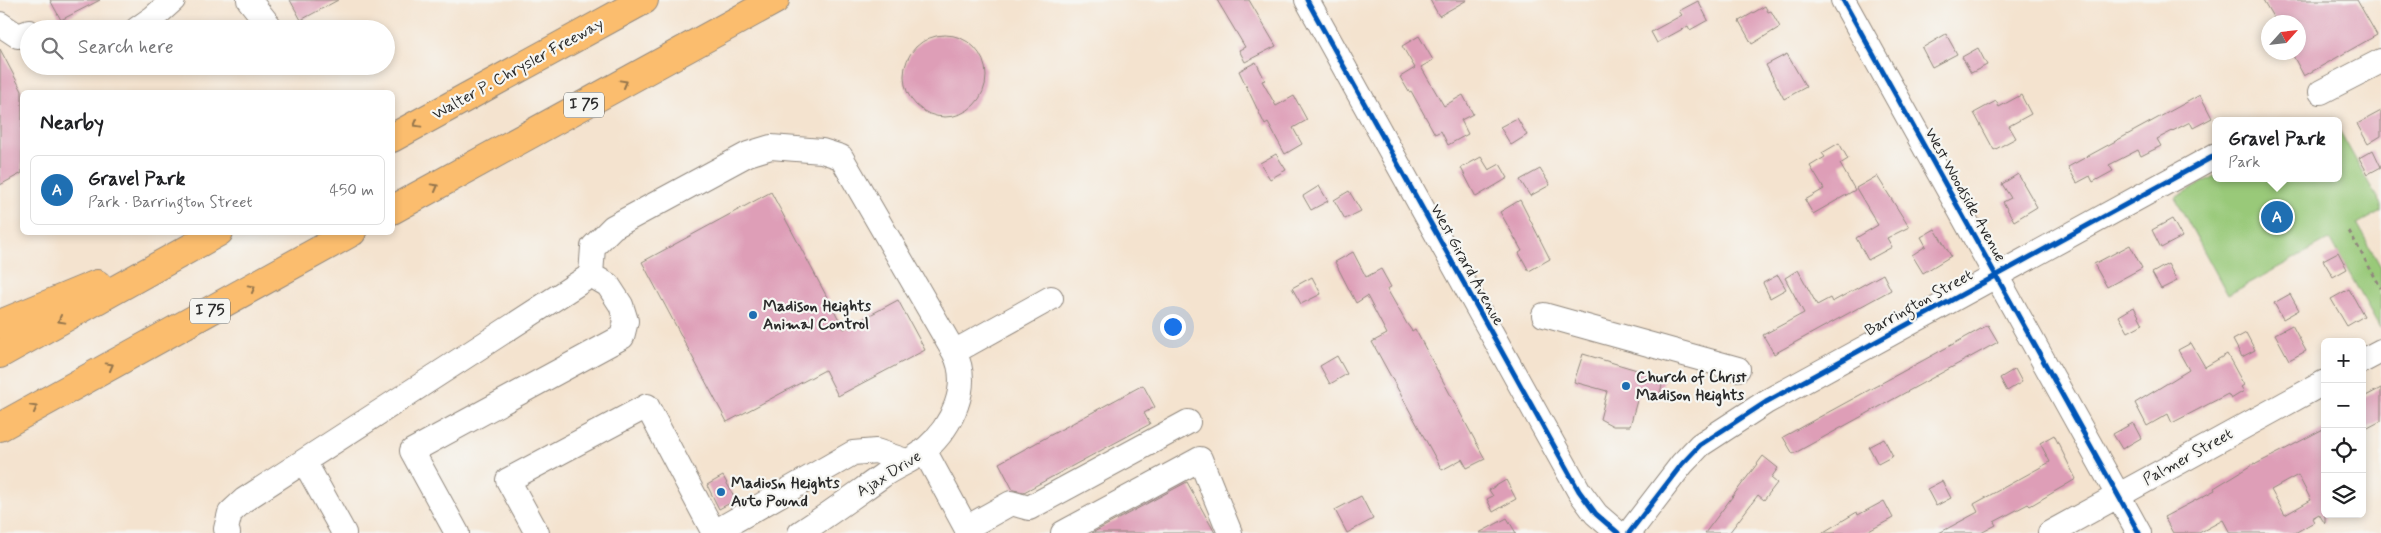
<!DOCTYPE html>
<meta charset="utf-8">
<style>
body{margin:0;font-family:Mynerve,sans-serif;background:#f2f2f2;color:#202124}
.controls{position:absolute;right:15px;bottom:15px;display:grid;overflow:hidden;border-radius:8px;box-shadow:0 2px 8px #0003}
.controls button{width:45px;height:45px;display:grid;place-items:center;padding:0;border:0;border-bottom:1px solid #e0e0e0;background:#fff;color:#202124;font:25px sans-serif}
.compass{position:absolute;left:2261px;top:15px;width:45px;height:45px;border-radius:50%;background:#fff;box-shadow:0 2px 8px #0003;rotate:63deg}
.you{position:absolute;left:1172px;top:326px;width:18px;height:18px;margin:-12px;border:4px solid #fff;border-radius:50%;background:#1a73e8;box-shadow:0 0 0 8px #1a73e833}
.badge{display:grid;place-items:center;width:32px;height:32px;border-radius:50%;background:#1f6fb2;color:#fff;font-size:16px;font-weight:700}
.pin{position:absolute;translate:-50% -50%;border:2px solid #fff;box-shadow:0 1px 5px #0006}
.popup{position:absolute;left:2212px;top:117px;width:130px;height:65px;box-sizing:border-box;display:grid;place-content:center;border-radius:8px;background:#fff;filter:drop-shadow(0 1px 4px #0005);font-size:16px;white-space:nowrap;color:#757577}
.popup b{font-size:19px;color:#202124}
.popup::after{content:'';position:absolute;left:50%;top:100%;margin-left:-10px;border:10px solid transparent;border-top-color:#fff}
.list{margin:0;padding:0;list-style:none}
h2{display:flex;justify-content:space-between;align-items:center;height:65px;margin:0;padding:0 20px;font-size:21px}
h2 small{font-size:16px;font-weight:400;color:#757577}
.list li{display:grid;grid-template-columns:32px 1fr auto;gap:15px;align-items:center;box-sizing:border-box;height:70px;margin:0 10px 10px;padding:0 10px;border:1px solid #e0e0e0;border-radius:8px}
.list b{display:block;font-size:19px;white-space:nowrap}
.list p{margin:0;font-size:16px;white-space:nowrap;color:#757577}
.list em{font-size:16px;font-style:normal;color:#757577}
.icon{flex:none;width:28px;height:28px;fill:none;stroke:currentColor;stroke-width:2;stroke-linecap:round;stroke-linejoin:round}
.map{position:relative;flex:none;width:2381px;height:533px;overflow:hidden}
.search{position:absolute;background:#fff;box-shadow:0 2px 8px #0003;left:20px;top:20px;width:375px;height:55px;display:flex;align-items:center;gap:12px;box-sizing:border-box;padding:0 18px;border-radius:28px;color:#757577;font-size:19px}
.panel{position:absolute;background:#fff;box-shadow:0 2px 8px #0003;left:20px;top:90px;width:375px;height:145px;border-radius:8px}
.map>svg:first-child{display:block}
</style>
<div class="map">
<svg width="2381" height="533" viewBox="0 0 2381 533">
<rect width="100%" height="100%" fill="#f6f6f2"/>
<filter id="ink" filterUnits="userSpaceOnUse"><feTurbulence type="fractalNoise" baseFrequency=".02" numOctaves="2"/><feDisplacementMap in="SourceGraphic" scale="10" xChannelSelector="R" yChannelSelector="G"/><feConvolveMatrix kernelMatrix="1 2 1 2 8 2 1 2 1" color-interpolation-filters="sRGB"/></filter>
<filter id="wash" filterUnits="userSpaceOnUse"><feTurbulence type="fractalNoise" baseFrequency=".0096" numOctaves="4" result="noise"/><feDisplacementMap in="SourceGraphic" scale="20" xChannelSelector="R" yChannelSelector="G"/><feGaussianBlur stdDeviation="1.12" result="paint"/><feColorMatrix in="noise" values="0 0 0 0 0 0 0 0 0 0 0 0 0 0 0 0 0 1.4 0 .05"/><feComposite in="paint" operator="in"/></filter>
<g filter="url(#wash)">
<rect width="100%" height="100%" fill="#f4e3cf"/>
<path fill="#99c979" stroke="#627a52" d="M 2338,128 L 2381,205 L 2381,211 L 2357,224 L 2381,267 L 2380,328 L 2330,239 L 2228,295 L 2175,198 L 2216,175 L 2216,178 L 2338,178 Z"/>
<g id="blocks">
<path fill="#de9eb7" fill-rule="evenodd" d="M 50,0 L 100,0 L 61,20 Z
M 290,0 L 338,0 L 301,20 Z
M 1217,0 L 1249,0 L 1276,46 L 1245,62 L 1239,50 L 1245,47 Z
M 1430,0 L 1467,0 L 1439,16 Z
M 2263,0 L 2357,0 L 2377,35 L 2304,76 L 2291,52 L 2298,52 L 2298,22 L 2276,22 Z
M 1698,1 L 1708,20 L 1690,30 L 1688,26 L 1657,43 L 1651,32 L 1682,15 L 1679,11 Z
M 1765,6 L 1768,12 L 1771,11 L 1780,27 L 1752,44 L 1739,21 Z
M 1946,34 L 1957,54 L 1932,67 L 1922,48 Z
M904 76a41 41 0 1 1 82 0a41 41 0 1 1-82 0Z
M 1419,36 L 1433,60 L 1421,67 L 1444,106 L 1463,95 L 1473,114 L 1461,120 L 1468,134 L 1448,145 L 1441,131 L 1435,134 L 1411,91 L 1409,92 L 1400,77 L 1415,68 L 1402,46 Z
M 1978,48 L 1987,65 L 1971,73 L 1962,57 Z
M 0,49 L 22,91 L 22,173 L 0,185 Z
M 1787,54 L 1806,87 L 1784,99 L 1766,65 Z
M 1256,62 L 1265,80 L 1262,81 L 1276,106 L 1294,96 L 1307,120 L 1293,128 L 1302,144 L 1285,154 L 1268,123 L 1265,125 L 1239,71 Z
M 2021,95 L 2031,114 L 2009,126 L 2016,138 L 1994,150 L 1974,113 L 1996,101 L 1999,107 Z
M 2200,95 L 2212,118 L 2193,128 L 2190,122 L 2157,139 L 2161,146 L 2141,156 L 2138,150 L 2109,165 L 2113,171 L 2093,182 L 2090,176 L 2077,183 L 2068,167 Z
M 2381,111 L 2381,136 L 2368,144 L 2357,124 Z
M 1517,118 L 1527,135 L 1511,145 L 1500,127 Z
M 1839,143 L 1848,159 L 1840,164 L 1855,190 L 1813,214 L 1805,200 L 1824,189 L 1810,166 L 1825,157 L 1822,153 Z
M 2373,150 L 2381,167 L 2368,174 L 2359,158 Z
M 1276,154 L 1286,170 L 1270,179 L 1260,163 Z
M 1481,157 L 1489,170 L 1500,164 L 1508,178 L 1476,197 L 1461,168 Z
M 1540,169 L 1550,185 L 1530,196 L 1520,180 Z
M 2018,174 L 2037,207 L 2014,221 L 2003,202 L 2011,198 L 2002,184 Z
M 1877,176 L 1909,227 L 1887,238 L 1892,247 L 1868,260 L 1856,238 L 1878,225 L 1856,188 Z
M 1319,186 L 1328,201 L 1311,210 L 1303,196 Z
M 1349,191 L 1361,211 L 1345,219 L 1334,200 Z
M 771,192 L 844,329 L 898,300 L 925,350 L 838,396 L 825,370 L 727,422 L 642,262 Z
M 1520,200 L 1550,259 L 1529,271 L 1519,253 L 1522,251 L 1500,212 Z
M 2172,219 L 2182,237 L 2161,248 L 2152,230 Z
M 1935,229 L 1951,256 L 1923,273 L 1912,255 L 1926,246 L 1921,237 Z
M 2130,245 L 2142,268 L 2107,287 L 2094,264 Z
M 1353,252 L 1366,277 L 1381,269 L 1391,287 L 1387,289 L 1407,324 L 1412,331 L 1415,329 L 1485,459 L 1467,468 L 1462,459 L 1442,470 L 1372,342 L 1387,334 L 1367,296 L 1356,303 L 1335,262 Z
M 2338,252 L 2347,269 L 2333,277 L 2323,260 Z
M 2168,264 L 2177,281 L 2161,289 L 2152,273 Z
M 1798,270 L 1817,305 L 1830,298 L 1832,302 L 1883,274 L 1891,290 L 1774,354 L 1763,335 L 1804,313 L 1785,278 Z
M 1778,275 L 1786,289 L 1770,298 L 1763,283 Z
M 1312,277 L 1321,294 L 1301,304 L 1292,288 Z
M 2349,289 L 2364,316 L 2347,326 L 2331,299 Z
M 2290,294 L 2299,310 L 2283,319 L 2274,303 Z
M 2134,307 L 2143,324 L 2128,332 L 2119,316 Z
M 1988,325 L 1998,342 L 1793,454 L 1783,437 Z
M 2292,325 L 2306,351 L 2289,360 L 2275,334 Z
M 2246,333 L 2255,350 L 2242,357 L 2233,340 Z
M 2191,343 L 2205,367 L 2227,354 L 2244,385 L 2241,387 L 2244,391 L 2231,399 L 2228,394 L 2172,423 L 2168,414 L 2147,426 L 2135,403 L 2189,370 L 2178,350 Z
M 1583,354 L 1664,378 L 1658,400 L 1639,393 L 1630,426 L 1613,426 L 1600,419 L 1607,391 L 1574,382 Z
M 1337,356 L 1347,374 L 1330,384 L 1320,366 Z
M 2015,369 L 2022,382 L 2007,391 L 2000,378 Z
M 1143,385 L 1155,407 L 1144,413 L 1150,424 L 1024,492 L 1013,490 L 999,463 Z
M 2381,388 L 2381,421 L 2362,431 L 2362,398 Z
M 2133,423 L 2141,438 L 2122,449 L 2113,434 Z
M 2325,428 L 2325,524 L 2319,514 L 2312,518 L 2314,522 L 2295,533 L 2230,533 L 2223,520 L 2199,533 L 2173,533 L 2164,517 L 2215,490 L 2214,488 L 2255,463 L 2256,464 L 2280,452 ZM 2298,475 L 2311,500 L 2285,515 L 2271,490 Z
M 2054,435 L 2076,479 L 2030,506 L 2028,504 L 1994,522 L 1996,525 L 1981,533 L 1939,533 L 1978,512 L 1974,504 L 2050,462 L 2040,443 Z
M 1884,439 L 1893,456 L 1878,464 L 1869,447 Z
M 1763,456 L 1778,468 L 1771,478 L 1777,483 L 1764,500 L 1758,495 L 1729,533 L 1705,533 Z
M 723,476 L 736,500 L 719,509 L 707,485 Z
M 1506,480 L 1516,499 L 1493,512 L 1487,499 L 1493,496 L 1489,490 Z
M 1942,481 L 1951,498 L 1936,506 L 1927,489 Z
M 1187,482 L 1215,533 L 1092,533 Z
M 1361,496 L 1373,519 L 1347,533 L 1335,510 Z
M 1884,501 L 1893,518 L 1865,533 L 1822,533 L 1857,512 L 1858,515 Z
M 1507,518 L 1516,533 L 1479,533 Z"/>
</g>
</g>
<g filter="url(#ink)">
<use href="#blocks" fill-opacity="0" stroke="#90877d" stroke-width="1"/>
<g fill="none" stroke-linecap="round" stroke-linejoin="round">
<defs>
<path id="minor" d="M 249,0 L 272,29
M 1307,0 L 1579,491 L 1596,514 L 1618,533
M 1843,0 L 2139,533
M 0,24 L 18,36 L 29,32
M 137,29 L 154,17 L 173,0
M 2321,92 L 2381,61
M 1544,315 L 1738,369
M 954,352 L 1051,298
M 2362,361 L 2381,351
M 924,450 L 969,533
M 304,461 L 344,533
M 966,528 L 1011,503 L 1029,508 L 1188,422
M 228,533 L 226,529 L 230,513 L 244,500 L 591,275 L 593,247 L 613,227 L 748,154 L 771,147 L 822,151 L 841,157 L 954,352 C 972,386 952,426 925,450 C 913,461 895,466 882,476 C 855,495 828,515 800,533
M 457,533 L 412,451 L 622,337 L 626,321 L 621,305 L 608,285 L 591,275
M 537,533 L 508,480 L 647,406 L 714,533
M 713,533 L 853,453 L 876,451 L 906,461
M 1063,533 L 1200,459 L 1230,533
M 1629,533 L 1682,464 L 1700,445 L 1766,402 L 2216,155
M 2050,533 L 2325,382"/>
<path id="highway" d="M 392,138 L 644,0
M 392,210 L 775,0
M 0,324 L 97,284
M 0,354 L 219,232
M 0,427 L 352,232"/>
</defs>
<use href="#minor" stroke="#90877d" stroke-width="26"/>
<use href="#highway" stroke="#90877d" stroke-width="30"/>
<path stroke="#90877d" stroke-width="3" stroke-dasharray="4 4" stroke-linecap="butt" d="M 2349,231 L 2381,288"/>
<use href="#minor" stroke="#fff" stroke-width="24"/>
<use href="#highway" stroke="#fbbd6e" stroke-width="28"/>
<defs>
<path id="cycleway" d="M 1307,0 L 1579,491 L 1596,514 L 1618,533
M 1843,0 L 2139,533
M 1629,533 L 1682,464 L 1700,445 L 1766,402 L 2216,155"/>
</defs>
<use href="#cycleway" stroke="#f6f6f2" stroke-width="8"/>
<use href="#cycleway" stroke="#0057b8" stroke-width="5"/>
</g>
<defs><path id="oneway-chevron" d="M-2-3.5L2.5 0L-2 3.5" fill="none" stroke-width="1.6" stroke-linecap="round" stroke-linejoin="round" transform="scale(1.25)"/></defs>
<g stroke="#93744c">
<use href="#oneway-chevron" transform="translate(624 83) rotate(-29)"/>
<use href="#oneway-chevron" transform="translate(417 124) rotate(151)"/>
<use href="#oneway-chevron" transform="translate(435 187) rotate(-29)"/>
<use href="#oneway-chevron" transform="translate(252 288) rotate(-29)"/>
<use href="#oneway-chevron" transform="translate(61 320) rotate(151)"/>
<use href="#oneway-chevron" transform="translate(110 366) rotate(-29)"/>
<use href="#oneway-chevron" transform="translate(34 408) rotate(-29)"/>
</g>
</g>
<g fill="#1f6fb2" stroke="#f6f6f2" stroke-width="2">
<circle cx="753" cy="315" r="5"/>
<circle cx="1626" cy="386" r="5"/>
<circle cx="721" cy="492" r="5"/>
</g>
<g text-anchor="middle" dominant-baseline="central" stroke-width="4.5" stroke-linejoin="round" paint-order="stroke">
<g fill="#f6f6f2" stroke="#686867" stroke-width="1">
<rect x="564" y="92.5" width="40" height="25" rx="4"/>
<rect x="190" y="298.5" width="40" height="25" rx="4"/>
</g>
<g font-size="15" font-weight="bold" fill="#2b2b2b">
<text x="584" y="105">I 75</text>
<text x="210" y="311">I 75</text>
</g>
<g font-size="16" fill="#2b2b2b" stroke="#f6f6f2">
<text transform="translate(518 69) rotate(-29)">Walter P. Chrysler Freeway</text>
<text transform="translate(1965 195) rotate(61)">West Woodside Avenue</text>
<text transform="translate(1467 265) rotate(61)">West Girard Avenue</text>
<text transform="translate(1919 303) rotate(-29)">Barrington Street</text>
<text transform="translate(2188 457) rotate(-29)">Palmer Street</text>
<text transform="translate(889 474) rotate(-32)">Ajax Drive</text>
</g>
<g font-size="16" font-weight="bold" fill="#2b2b2b" stroke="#f6f6f2" text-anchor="start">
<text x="763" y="306">Madison Heights<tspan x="763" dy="18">Animal Control</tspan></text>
<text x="1636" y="377">Church of Christ<tspan x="1636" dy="18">Madison Heights</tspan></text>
<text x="731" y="483">Madiosn Heights<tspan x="731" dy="18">Auto Pound</tspan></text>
</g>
</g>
</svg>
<div class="controls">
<button>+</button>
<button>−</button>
<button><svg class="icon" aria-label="locate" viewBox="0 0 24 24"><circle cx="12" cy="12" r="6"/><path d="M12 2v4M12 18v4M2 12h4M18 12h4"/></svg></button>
<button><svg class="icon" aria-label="layers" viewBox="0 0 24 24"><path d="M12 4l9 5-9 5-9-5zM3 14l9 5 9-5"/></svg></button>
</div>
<svg class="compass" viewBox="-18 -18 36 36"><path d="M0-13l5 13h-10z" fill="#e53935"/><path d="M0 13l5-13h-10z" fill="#757577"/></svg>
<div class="you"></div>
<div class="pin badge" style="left:2277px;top:217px">A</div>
<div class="popup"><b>Gravel Park</b>Park</div>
<div class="search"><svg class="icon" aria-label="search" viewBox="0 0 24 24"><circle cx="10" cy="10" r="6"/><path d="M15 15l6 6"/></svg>Search here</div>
<section class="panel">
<h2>Nearby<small></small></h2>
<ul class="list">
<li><span class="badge">A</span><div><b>Gravel Park</b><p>Park · Barrington Street</p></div><em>450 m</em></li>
</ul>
</section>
</div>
